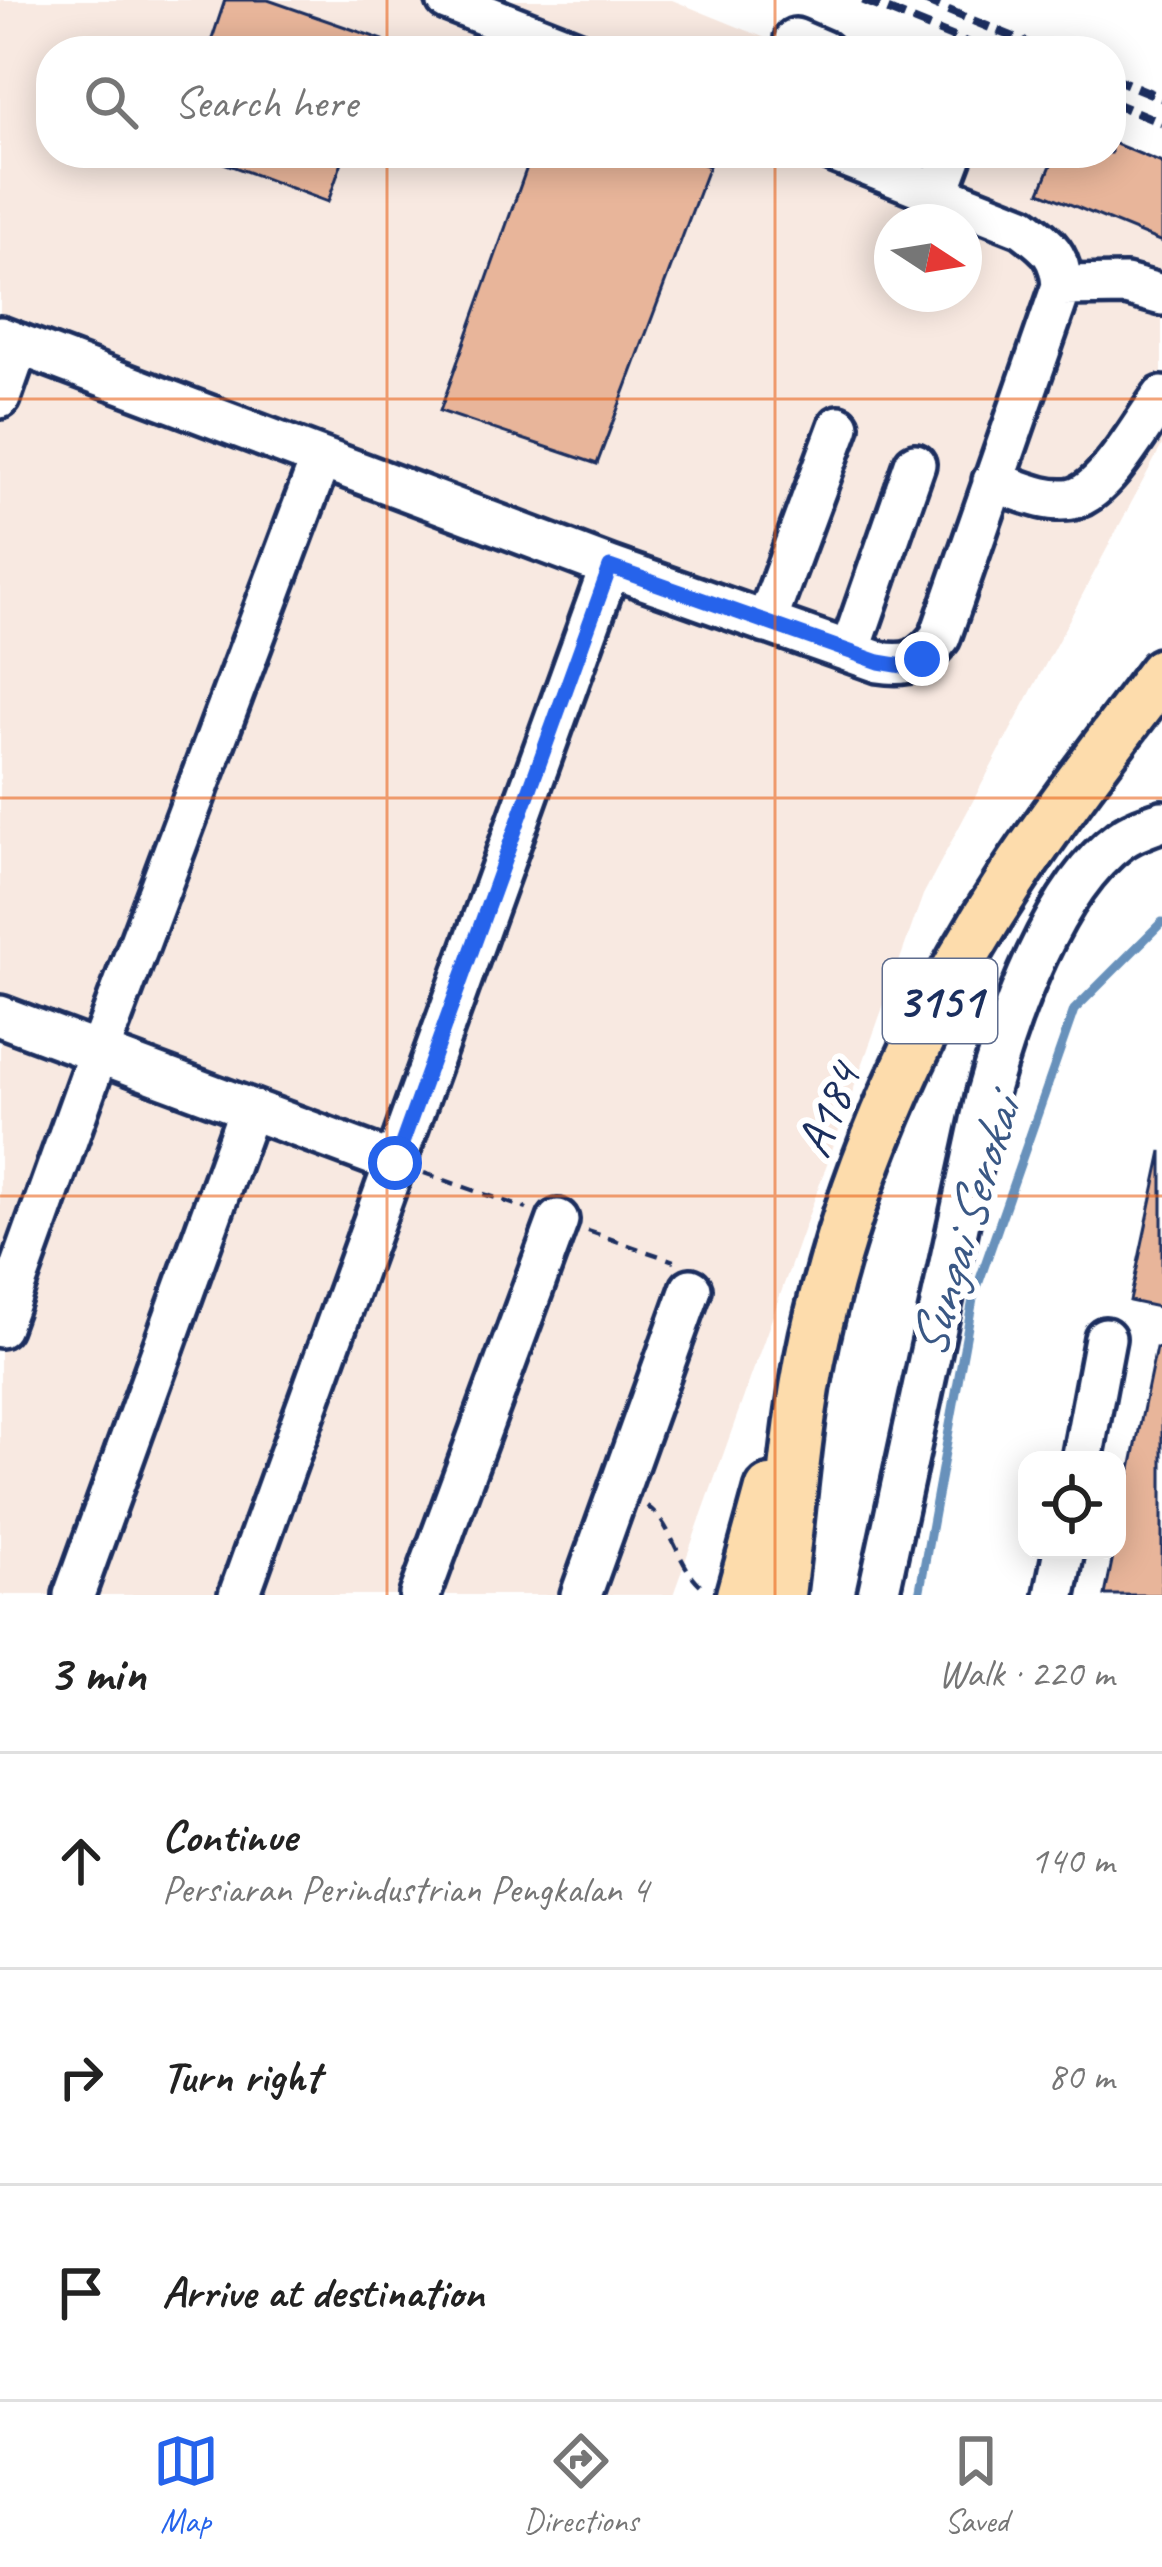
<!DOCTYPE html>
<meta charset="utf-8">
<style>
body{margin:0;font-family:Caveat,sans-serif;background:#f2f2f2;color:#222}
.controls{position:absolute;right:36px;bottom:36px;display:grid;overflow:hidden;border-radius:24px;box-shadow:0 6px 30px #0003}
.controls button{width:108px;height:108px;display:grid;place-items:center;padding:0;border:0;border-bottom:3px solid #e0e0e0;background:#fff;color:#222;font:60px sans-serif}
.compass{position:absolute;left:874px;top:204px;width:108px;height:108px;border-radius:50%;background:#fff;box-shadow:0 6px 30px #0003;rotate:102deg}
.stop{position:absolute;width:36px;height:36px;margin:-27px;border:9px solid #2563eb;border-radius:50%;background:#fff}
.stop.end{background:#2563eb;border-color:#fff;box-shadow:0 3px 12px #0008}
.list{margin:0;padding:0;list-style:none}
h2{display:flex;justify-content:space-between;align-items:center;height:156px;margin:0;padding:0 48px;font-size:51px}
h2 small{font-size:39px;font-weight:400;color:#767676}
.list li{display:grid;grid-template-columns:78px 1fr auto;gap:36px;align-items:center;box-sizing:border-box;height:216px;padding:0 48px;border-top:3px solid #e0e0e0}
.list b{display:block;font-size:45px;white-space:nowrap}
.list p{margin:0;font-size:39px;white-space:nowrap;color:#767676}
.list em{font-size:39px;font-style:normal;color:#767676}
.icon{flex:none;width:66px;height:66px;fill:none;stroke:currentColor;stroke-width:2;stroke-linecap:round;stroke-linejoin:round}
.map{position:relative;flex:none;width:1162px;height:1595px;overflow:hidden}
.search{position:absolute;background:#fff;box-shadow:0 6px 30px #0003;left:36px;right:36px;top:36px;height:132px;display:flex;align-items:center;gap:30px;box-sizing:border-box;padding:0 42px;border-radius:48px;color:#767676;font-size:45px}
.sheet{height:804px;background:#fff}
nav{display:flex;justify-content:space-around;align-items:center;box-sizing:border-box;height:168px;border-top:3px solid #e0e0e0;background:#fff;font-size:33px;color:#767676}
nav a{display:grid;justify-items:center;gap:6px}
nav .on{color:#2563eb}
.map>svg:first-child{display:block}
</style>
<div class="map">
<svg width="1162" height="1595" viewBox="0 0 1162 1595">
<rect width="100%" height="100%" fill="#fff"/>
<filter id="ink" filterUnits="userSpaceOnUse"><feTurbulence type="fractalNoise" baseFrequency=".00833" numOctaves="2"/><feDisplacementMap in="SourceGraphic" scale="24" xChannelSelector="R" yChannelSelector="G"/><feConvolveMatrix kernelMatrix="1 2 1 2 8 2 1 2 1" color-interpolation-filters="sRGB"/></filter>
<g filter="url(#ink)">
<path fill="#f8e9e1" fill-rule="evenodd" d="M 0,0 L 672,0 L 797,51 L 51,51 L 51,153 L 1048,153 L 1162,199 L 1162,445 L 923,895 L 673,1595 L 0,1595 ZM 892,222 L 964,222 L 964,294 L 892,294 Z"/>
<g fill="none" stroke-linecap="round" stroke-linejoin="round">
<path stroke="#6791bb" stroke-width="9" d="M 919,1595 L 973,1299 L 1074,1010 L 1162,922"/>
</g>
<path fill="#e8b59a" stroke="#1b2f5e" stroke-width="3" d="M 225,0 L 268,0 L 383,40 L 379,51 L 208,51 Z
M 1111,142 L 1162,163 L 1162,242 L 1040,192 L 1056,153 L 1111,153 Z
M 197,153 L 345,153 L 328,202 Z
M 532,153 L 674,153 L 709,166 L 597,464 L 440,411 Z
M 1162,1151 L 1162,1308 L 1130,1301 Z
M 1156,1348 L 1162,1349 L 1162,1595 L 1105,1595 Z"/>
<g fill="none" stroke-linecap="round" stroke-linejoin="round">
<defs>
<path id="minor" d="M 447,0 L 576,51
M 795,39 L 823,51
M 938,193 L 953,153
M 1062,286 L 1126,285 L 1162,295
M 0,337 L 610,567 L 879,662 C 910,667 921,661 940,637 L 1062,286 C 1060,254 1048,246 1023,227 L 836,153
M 0,398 L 19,344
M 993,481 C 1016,489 1051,506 1076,498 C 1108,487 1142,424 1162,397
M 766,623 L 839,426
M 850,651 L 915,464
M 0,1016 L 395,1163
M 0,1327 L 98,1054 L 321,458
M 1082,1460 L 1105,1338
M 74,1595 L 249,1110
M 239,1595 L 610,567
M 420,1595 L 558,1220
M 581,1595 L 691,1289
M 878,1595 L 987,1093 C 1009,1016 1053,889 1120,840 C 1132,831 1148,826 1162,821
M 1055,1595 L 1064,1550"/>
<path id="major" d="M 741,1595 L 770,1490
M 780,1595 C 792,1502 797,1405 820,1314 C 857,1161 924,1012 1011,880 C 1058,809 1111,741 1162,673"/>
</defs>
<use href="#minor" stroke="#1b2f5e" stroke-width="48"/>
<use href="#major" stroke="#1b2f5e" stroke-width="57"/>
<path stroke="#1b2f5e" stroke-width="4.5" stroke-dasharray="12 9" stroke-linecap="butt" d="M 424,1173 L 527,1209
M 588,1231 L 674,1261
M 647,1506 C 674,1525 676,1566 704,1588"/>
<use href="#minor" stroke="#fff" stroke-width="39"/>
<use href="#major" stroke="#fddcac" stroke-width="48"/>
<path stroke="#1b2f5e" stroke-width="9" stroke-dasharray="18 9" stroke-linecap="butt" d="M 863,0 L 987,51
M 923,0 L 1047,51
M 1111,77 L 1162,98
M 1111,102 L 1162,123"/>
</g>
</g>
<g fill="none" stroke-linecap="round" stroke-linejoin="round" filter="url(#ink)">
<path stroke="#2563eb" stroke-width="15" d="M 395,1163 L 610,567 L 879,662 L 903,666 L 922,659"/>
</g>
<path fill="none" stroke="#e8590c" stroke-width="3" stroke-opacity="0.55" d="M 387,0 L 387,51M 775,0 L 775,51M 387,153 L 387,1595M 775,153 L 775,1595M 0,399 L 1162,399M 0,798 L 1162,798M 0,1196 L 1162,1196"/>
<g text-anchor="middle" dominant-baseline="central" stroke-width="12" stroke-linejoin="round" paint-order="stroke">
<rect fill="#fff" stroke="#5f6d8e" stroke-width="3" x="883" y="959" width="114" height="84" rx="9"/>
<g font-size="48" font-weight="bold" fill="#1b2f5e">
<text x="940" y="1001">3151</text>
</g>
<g font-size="51" fill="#1b2f5e" stroke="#fff">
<text transform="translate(828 1110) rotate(-68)">A184</text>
</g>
<g font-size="54" font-style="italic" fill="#3a5885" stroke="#fff">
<text transform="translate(964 1228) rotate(-73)">Sungai Serokai</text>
</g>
</g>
</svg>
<div class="controls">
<button><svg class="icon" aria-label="locate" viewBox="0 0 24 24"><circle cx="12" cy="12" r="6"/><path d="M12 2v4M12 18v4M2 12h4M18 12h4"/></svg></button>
</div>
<svg class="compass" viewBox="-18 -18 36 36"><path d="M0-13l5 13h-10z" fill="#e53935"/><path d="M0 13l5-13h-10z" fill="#767676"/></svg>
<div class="stop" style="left:395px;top:1163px"></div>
<div class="stop end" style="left:922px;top:659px"></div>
<div class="search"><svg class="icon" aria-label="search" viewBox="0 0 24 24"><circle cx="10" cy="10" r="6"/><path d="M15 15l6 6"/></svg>Search here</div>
</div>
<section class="sheet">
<h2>3 min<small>Walk · 220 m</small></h2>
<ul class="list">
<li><svg class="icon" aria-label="ahead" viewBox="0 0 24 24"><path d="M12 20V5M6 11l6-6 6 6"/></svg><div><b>Continue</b><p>Persiaran Perindustrian Pengkalan 4</p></div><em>140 m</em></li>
<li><svg class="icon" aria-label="right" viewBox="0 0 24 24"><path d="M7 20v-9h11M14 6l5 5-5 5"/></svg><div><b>Turn right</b></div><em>80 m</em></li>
<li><svg class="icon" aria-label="arrive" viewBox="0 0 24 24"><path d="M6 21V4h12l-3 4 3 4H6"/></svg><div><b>Arrive at destination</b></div></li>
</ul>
</section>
<nav>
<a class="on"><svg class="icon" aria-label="map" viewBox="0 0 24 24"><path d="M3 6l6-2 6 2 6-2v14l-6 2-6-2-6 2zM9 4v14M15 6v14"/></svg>Map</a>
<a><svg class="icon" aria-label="directions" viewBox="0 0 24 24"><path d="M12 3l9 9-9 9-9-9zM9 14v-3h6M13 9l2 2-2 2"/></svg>Directions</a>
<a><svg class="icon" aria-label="saved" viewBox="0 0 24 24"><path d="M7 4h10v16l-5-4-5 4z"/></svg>Saved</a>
</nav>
